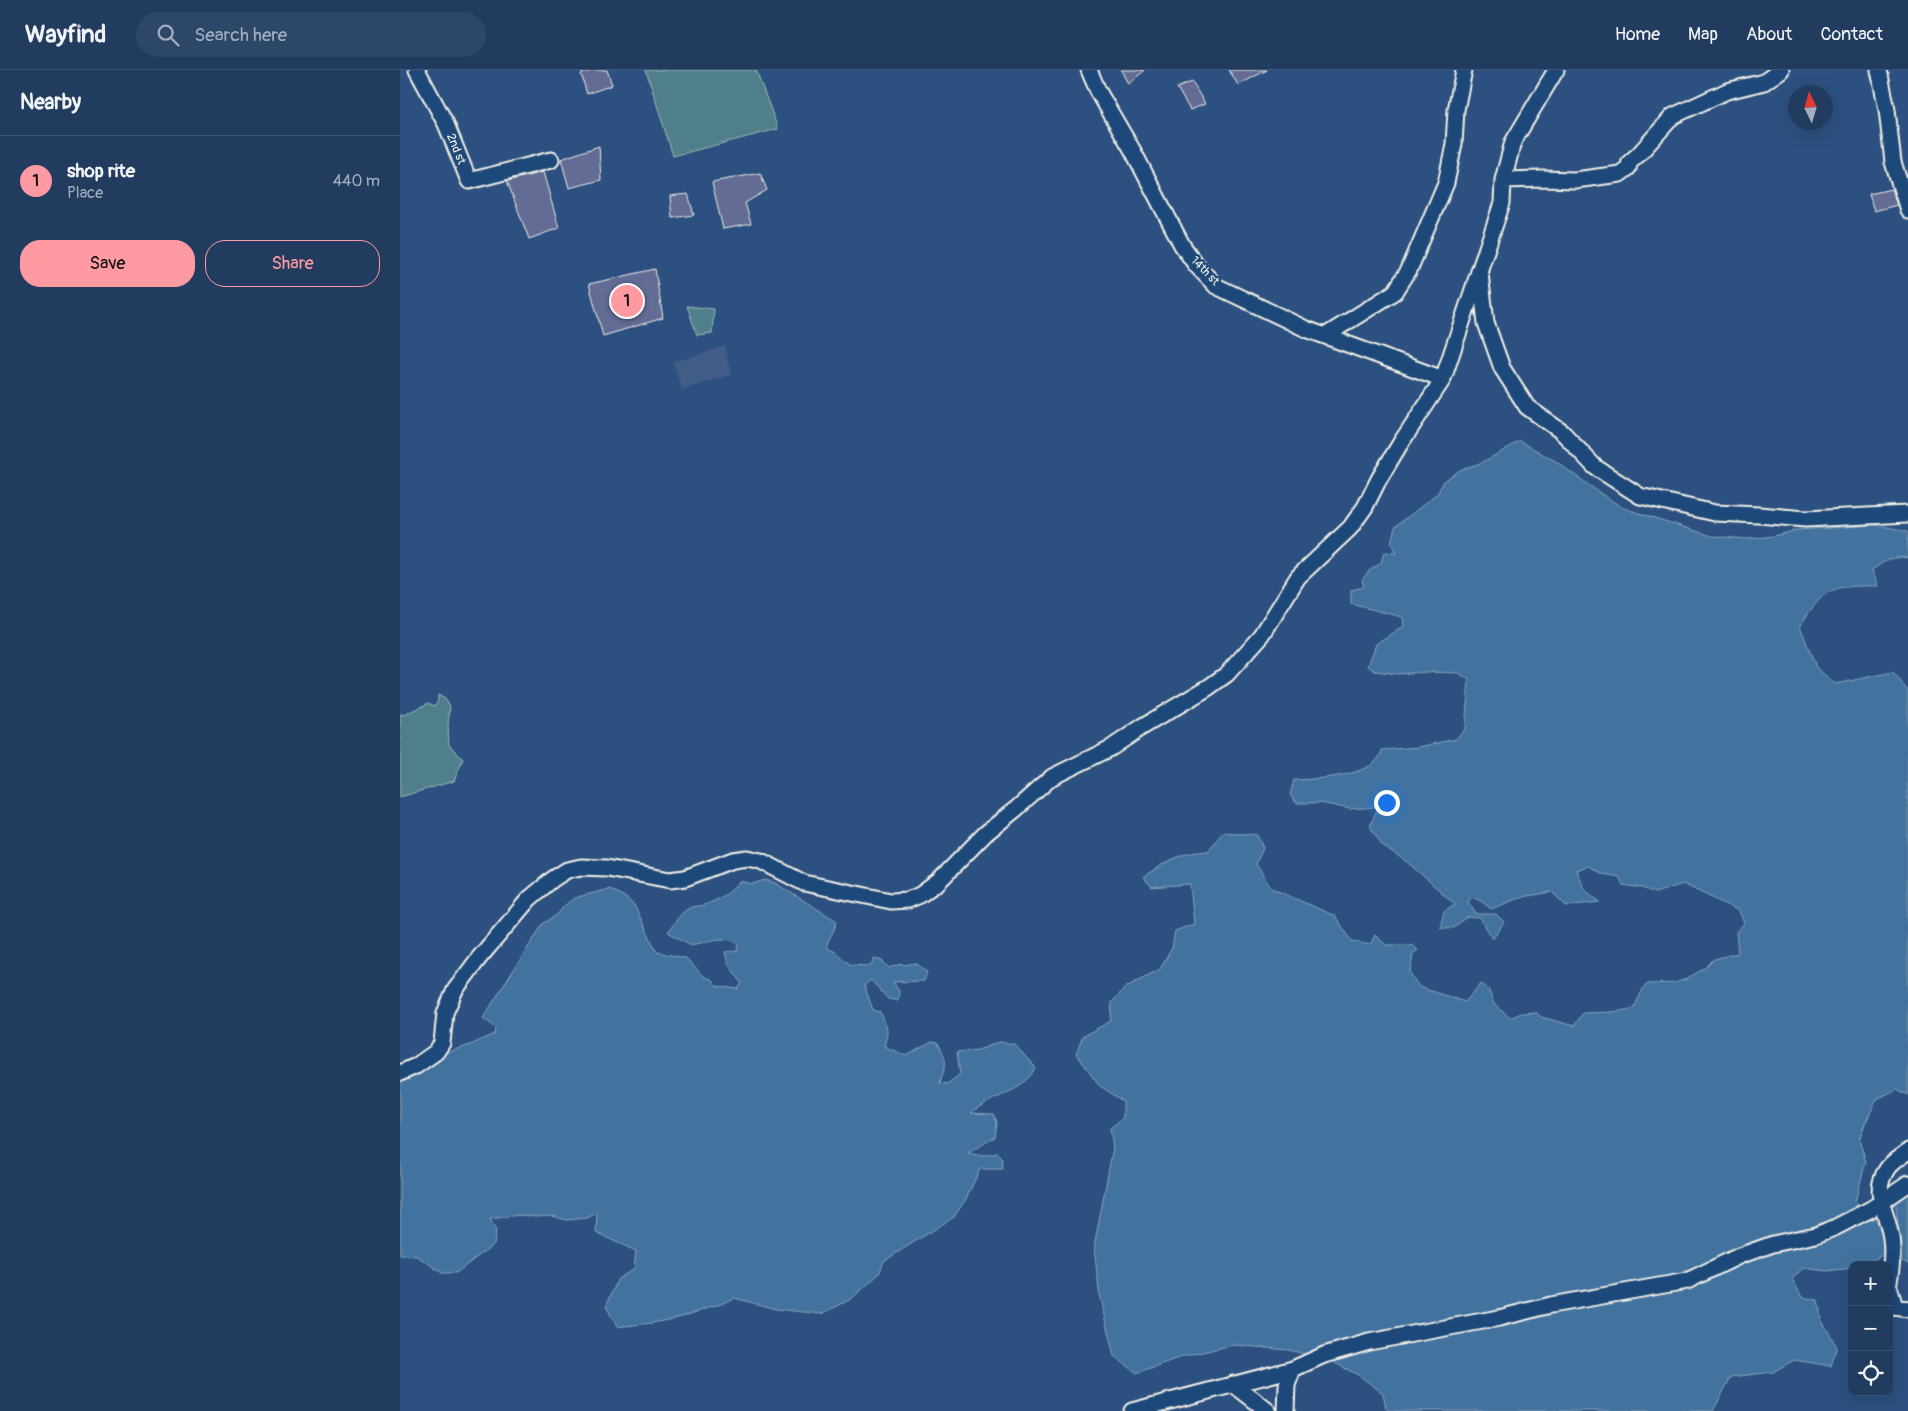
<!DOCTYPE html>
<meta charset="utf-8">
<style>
body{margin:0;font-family:Pangolin,sans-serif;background:#2d4768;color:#f1f3f6}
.controls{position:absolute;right:15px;bottom:15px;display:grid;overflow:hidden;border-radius:10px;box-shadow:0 5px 20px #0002}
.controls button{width:45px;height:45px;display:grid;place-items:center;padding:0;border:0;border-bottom:1px solid #3e5674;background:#213c5f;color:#f1f3f6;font:25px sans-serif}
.compass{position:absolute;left:1388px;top:15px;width:45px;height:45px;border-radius:50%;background:#213c5f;box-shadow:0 5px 20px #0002;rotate:355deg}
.you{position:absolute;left:986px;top:732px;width:18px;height:18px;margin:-12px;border:4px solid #fff;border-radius:50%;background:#1a73e8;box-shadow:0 0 0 8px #1a73e833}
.badge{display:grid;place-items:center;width:32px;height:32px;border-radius:50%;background:#ff9aa2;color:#111;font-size:16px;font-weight:700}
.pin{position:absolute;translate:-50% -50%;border:2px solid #fff;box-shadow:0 1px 5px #0006}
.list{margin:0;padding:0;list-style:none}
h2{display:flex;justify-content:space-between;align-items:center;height:65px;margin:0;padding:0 20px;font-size:21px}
h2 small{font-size:16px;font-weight:400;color:#a2adbd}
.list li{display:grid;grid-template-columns:32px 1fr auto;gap:15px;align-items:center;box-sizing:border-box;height:90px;padding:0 20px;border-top:1px solid #3e5674}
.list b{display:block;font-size:19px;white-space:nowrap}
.list p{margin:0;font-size:16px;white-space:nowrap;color:#a2adbd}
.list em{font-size:16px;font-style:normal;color:#a2adbd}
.actions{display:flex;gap:10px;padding:15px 20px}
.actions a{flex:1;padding:11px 0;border:1px solid #ff9aa2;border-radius:20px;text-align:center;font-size:18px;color:#ff9aa2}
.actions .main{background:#ff9aa2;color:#111}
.icon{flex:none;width:28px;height:28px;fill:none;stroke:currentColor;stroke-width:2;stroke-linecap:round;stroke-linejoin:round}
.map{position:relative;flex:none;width:1508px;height:1341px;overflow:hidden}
header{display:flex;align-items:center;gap:30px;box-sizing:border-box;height:70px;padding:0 25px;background:#213c5f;border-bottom:1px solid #3e5674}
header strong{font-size:24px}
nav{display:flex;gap:28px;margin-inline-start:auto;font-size:18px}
.search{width:350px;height:45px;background:#2d4768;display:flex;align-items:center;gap:12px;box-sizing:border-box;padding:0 18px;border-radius:28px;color:#a2adbd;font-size:19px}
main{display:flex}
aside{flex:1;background:#213c5f}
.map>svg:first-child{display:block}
</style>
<header>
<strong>Wayfind</strong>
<div class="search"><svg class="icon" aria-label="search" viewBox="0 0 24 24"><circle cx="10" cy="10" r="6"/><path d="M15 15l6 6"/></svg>Search here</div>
<nav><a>Home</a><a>Map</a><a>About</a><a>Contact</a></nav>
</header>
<main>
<aside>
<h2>Nearby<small></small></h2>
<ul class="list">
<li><span class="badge">1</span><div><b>shop rite</b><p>Place</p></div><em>440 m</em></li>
</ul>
<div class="actions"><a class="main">Save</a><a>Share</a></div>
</aside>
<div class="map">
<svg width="1508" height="1341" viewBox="0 0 1508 1341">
<rect width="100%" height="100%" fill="#2c507f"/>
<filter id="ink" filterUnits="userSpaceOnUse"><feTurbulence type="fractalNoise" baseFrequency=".02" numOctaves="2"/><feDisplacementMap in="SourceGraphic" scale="10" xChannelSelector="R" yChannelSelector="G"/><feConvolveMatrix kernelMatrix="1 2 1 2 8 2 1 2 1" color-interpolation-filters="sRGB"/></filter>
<g filter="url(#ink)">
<path fill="#405b87" d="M 325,276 L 331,305 L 282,320 L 273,292 Z"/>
<path fill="#4f7f8a" stroke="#a2b8b9" d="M 246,0 L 356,0 L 378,59 L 273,86 Z
M 287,236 L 314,239 L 312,263 L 297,265 Z
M 38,625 L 45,629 L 50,636 L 48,655 L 49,675 L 63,689 L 54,711 L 0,727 L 0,644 L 5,645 C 13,639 20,638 28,633 L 35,636 L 38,630 Z"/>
<path fill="#42739f" stroke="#89a5bc" d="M 1120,371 L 1157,392 L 1197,421 L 1223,438 L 1312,466 L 1347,469 L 1374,466 L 1397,460 L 1476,455 L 1508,461 L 1508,488 C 1494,485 1483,492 1472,500 L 1478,516 C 1465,516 1442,515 1431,521 C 1418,527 1407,545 1400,556 L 1416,597 L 1435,614 L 1493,602 L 1508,621 L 1508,1025 L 1497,1019 L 1477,1029 L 1465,1054 L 1459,1070 L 1466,1091 L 1455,1132 L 1475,1149 L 1487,1168 L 1484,1184 L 1464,1195 L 1452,1195 L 1452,1198 L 1427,1201 L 1403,1198 L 1392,1209 L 1402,1227 L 1418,1230 L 1421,1249 L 1437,1277 L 1431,1296 L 1394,1290 L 1373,1302 L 1331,1307 L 1313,1341 L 989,1341 L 986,1338 L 983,1323 L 958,1305 L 927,1289 L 888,1280 L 833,1275 L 781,1287 L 737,1303 L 714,1286 L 700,1229 L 694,1178 L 713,1077 L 710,1058 L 723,1048 L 723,1031 L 700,1016 L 676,984 L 683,966 L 711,951 L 712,932 L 726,917 L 760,899 L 772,878 L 775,861 L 794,854 L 790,814 L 752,817 L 743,807 C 765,792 781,782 808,781 L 823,762 L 857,765 L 863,778 L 856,794 L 871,818 L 935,846 L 952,871 L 970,875 L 975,865 L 986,875 L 1011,875 L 1018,880 L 1013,884 L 1010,903 L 1019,917 L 1065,932 L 1081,913 L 1088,919 L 1094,934 L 1110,948 L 1121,943 L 1136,942 L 1141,947 L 1174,956 L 1183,943 C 1203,942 1215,943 1234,938 L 1244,917 L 1248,914 L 1275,913 L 1286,909 L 1305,898 L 1314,889 L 1338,883 L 1336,862 L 1344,853 L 1339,841 L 1283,814 L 1255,823 L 1242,818 L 1223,815 L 1219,807 L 1202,804 L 1188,796 L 1176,800 L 1184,819 L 1200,832 L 1166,836 L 1152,822 L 1122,827 L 1091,839 L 1081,831 L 1072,827 L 1068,832 L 1076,844 L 1096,844 L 1104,852 L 1093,869 L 1080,848 L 1068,847 L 1054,858 L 1040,857 L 1044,841 L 1055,834 L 1007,792 L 982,775 L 970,756 L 978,737 L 950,739 L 920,733 L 896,733 L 890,725 L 894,710 C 915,709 978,707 982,680 L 1018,677 L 1056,669 L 1065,658 L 1069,610 L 1058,603 L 1026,602 L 998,604 L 975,601 L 968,596 L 976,574 L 1003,557 L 1002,547 L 951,534 L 951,520 L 964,517 L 962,510 L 969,501 L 981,493 L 984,482 L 996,483 L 991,473 L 995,457 L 1037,424 L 1044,411 L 1060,400 L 1083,392 Z
M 365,810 L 375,813 L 437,851 C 435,861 428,868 426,878 L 434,881 L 451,895 L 471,896 L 474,888 L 482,891 L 489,898 L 500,894 L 503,895 L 516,893 L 527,902 L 524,911 L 493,912 L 499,921 L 498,931 L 488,929 L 471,910 L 464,915 L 473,940 L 480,942 C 488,957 489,960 484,976 L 506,986 L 532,972 L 538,973 C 549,994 546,992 540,1013 L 547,1014 L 560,1004 L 557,982 L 578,980 L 599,972 L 614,974 L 636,998 C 623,1024 591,1025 571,1043 L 594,1044 L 597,1053 L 595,1067 L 568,1083 L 583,1086 L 598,1083 L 602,1089 L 603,1099 L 580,1099 L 566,1129 L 554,1147 L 484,1191 L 479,1204 L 451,1229 L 422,1244 L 376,1239 L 334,1228 L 318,1235 L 278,1248 L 252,1253 L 217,1257 L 206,1236 L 218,1209 L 234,1199 L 236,1181 L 196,1163 L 197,1143 L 187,1148 L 167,1150 L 151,1146 L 137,1147 L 119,1145 L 90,1149 L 96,1161 L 94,1174 L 56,1203 L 42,1203 L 17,1186 L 0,1185 L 0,1010 L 42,984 L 70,975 L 95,964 L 96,958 L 83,948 L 143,854 L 158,844 L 163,837 L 174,828 L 209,819 L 222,825 L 234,835 L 257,882 L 286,888 L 303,906 L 312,910 L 317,916 L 338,919 L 342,913 L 328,894 L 325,882 L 337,881 L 339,874 C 323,864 308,872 291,875 L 268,862 C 274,854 280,843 289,838 C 293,836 300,836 304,835 C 319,830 330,823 340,811 L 352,814 Z
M 1508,1104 L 1508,1194 L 1498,1189 L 1498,1156 L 1495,1129 L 1500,1107 Z"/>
<path fill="#626c94" stroke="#f4f1e8" d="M 193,0 L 207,0 L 212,15 L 187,24 L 181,4 Z
M 721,0 L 745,0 L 728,14 Z
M 829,0 L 867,0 L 838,15 Z
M 792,12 L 805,34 L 790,40 L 777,18 Z
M 199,76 L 201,110 L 169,118 L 161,89 Z
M 143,102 L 159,158 L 129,169 L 107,111 Z
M 360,103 L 367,120 L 345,133 L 351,154 L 323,159 L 312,112 Z
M 1491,119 L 1497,135 L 1474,141 L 1469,124 Z
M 288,124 L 294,145 L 272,148 L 270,126 Z
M 255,199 L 263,248 L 203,266 L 189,214 Z"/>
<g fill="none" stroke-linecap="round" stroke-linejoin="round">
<defs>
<path id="minor" d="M 17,0 L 46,54 L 69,111 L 151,90
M 689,0 L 698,21 L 733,81 L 782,175 L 796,195 L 816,216 L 906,259 L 1043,309
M 1479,0 L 1487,40 L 1493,92 L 1508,140
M 1103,110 L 1143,109 L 1175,110 L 1220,104 L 1228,98 L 1230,92 L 1239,84 L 1273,46 L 1327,21 L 1364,12 L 1381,0
M 1080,203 L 1086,253 L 1102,298 L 1127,337 L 1162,362 L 1195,397 L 1240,426 L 1315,443 L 1359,445 L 1405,449 L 1508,444
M 925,266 L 995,222 L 1009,200 L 1046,113 L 1054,74 L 1056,40 L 1064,0
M 0,1003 L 16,996 L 36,982 L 42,973 L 45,943 L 55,920 L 79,888 L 129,829 L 153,809 L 167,800 L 181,797 L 207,798 L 270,810 L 285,808 L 333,790 L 347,788 L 361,791 L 404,813 L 491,831 L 508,830 L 520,825 L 539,811 L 586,763 L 616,739 L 652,707 L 711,678 L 742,657 L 809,617 L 827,604 L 862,565 L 898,507 L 950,458 L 965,437 L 979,409 L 1000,374 L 1043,309 L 1102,133 L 1103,110 L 1113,72 L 1156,0
M 1489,1212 C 1492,1194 1494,1176 1489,1158 C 1484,1137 1473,1119 1487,1099 C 1491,1092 1502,1086 1508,1081
M 1489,1217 L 1495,1237 L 1508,1239
M 833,1314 L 868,1341
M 732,1341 L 893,1299 L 924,1285 L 969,1272 L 1099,1248 L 1151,1235 L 1287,1211 L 1339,1186 L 1373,1174 L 1416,1165 L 1434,1158 L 1471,1139 L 1508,1114
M 886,1341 L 887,1315 L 893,1299"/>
</defs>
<use href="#minor" stroke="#f4f1e8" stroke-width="19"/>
<use href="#minor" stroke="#1f4a7a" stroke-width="15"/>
</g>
</g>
<g text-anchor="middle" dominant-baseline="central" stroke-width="4.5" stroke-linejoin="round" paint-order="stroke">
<g font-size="12" fill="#f4f1e8" stroke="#1f4a7a">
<text transform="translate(56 79) rotate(68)">2nd st</text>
<text transform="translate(805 201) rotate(46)">14th st</text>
</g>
</g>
</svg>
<div class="controls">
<button>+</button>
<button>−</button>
<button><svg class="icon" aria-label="locate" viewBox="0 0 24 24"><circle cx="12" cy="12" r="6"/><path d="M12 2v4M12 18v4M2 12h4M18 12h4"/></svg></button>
</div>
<svg class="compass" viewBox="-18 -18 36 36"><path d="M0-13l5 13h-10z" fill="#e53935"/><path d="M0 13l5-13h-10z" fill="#a2adbd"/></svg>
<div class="you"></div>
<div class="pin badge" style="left:227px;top:231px">1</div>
</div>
</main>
